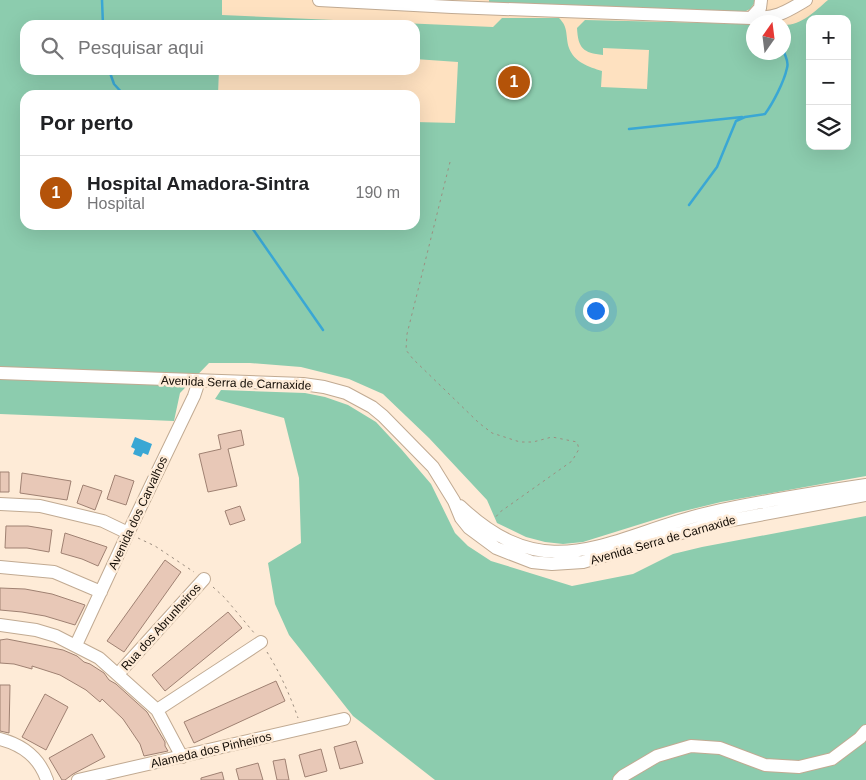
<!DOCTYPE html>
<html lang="pt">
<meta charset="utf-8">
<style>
body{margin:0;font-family:Arial,sans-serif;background:#f6f6f6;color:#202124}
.controls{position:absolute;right:15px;top:15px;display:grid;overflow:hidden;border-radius:10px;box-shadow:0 5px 20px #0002}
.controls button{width:45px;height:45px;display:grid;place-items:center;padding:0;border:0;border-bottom:1px solid #e0e0e0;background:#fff;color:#202124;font:25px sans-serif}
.compass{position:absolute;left:746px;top:15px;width:45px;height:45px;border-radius:50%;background:#fff;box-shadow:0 5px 20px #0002;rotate:14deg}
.you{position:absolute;left:595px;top:310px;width:18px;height:18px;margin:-12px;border:4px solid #fff;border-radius:50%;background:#1a73e8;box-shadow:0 0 0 8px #1a73e833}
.badge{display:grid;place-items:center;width:32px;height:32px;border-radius:50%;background:#b45309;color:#fff;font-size:16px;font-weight:700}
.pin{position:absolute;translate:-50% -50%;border:2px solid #fff;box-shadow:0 1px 5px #0006}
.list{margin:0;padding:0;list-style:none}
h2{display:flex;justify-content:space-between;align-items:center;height:65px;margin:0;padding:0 20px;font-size:21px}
h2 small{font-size:16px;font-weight:400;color:#757577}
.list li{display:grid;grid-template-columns:32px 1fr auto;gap:15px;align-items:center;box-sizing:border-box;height:75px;padding:0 20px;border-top:1px solid #e0e0e0}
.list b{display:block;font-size:19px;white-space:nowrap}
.list p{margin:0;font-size:16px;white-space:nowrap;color:#757577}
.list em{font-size:16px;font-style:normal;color:#757577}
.icon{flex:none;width:28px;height:28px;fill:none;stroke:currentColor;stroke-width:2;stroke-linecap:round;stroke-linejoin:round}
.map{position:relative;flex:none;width:866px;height:780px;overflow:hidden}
.search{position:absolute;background:#fff;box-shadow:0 5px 20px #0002;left:20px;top:20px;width:400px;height:55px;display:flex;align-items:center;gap:12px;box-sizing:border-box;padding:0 18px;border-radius:15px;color:#757577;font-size:19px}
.panel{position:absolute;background:#fff;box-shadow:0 5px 20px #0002;left:20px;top:90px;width:400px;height:140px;border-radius:15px}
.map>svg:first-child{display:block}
</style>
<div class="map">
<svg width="866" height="780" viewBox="0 0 866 780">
<rect width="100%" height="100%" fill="#feebd7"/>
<path fill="#fee1c0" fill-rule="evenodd" d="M 222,0 L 866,0 L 865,171 L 415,151 L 415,95 L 218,95 L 219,70 L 415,70 L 415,25 L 221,25 ZM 810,19 L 847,19 L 847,146 L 810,146 ZM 754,22 L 784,22 L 784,52 L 754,52 Z"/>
<path fill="#8cccae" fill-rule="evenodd" d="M 0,0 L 222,0 L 222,15 L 493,27 L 502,18 L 559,18 C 569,28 565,35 569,48 C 574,62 589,67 602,71 L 601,87 L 647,89 L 649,50 L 603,48 L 603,55 C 583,53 578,48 577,28 L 585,20 L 753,24 L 754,52 L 784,52 L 784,25 C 802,25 815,11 828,0 L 866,0 L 866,476 L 721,502 L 676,513 L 583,542 L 563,544 L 545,542 L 526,537 L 497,523 L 487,500 L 429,438 L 383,394 L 349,379 L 301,367 L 250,363 L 209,363 L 180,393 L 174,421 L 0,414 ZM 810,19 L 847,19 L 847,146 L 810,146 ZM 25,25 L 415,25 L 415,59 L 458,62 L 455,123 L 415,122 L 415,225 L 25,225 L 25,95 L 218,95 L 219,70 L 25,70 Z
M 489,0 L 757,0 L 750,9 L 740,14 L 489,3 Z
M 221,390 L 305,393 L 325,397 L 348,405 L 376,422 L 402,450 L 431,484 L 455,533 L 468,546 L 491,561 L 572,586 L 633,574 L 673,554 L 702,547 L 866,516 L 866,780 L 435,780 L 353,716 L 289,635 L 275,604 L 268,563 L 301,543 L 299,478 L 284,418 L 215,399 Z"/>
<path fill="#3aa7d4" d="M 135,437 L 152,444 L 148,455 L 143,453 L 141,457 L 133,454 L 135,449 L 131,447 Z"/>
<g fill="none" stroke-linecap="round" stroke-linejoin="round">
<path stroke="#3aa7d4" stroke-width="2.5" d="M 102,0 L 103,25
M 109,70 L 114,84 L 124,95
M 629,129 L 742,117
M 689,205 L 717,167 L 736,121 L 745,117 L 765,114 C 773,103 784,82 787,68 C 789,62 786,58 784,52
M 250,225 L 323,330"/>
</g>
<path fill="#e8c8b7" stroke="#9f8172" d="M 241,430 L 244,445 L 228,449 L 237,486 L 208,492 L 199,454 L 221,449 L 218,435 Z
M 0,472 L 9,472 L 9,492 L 0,492 Z
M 22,473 L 71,481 L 67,500 L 20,493 Z
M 115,475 L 134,481 L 126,505 L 107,499 Z
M 83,485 L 102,491 L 95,510 L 77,503 Z
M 240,506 L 245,520 L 230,525 L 225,511 Z
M 6,526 L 28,526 L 52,530 L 49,552 L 27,548 L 5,548 Z
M 65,533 L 107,547 L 98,566 L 82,559 L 61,553 Z
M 165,560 L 181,572 L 124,652 L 107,641 Z
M 0,588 L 25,589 L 52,594 L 85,605 L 75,625 L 45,616 L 22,612 L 0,610 Z
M 228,612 L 242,628 L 165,691 L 152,675 Z
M 7,639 L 63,650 L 77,656 L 84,662 L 90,664 L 104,673 L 109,680 L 116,684 L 147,712 L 165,742 L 165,746 L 168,751 L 144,756 L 140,744 L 123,719 L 102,699 L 100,702 L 86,690 L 60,675 L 32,666 L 32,669 L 14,664 L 0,663 L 0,640 Z
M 276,681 L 285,701 L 194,743 L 184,722 Z
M 0,685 L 10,685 L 9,733 L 0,731 Z
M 45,694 L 68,707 L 46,750 L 22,737 Z
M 92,734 L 105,757 L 73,774 L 65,780 L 62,780 L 49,758 Z
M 356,741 L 363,763 L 340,769 L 334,747 Z
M 321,749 L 327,771 L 305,777 L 299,755 Z
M 285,759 L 289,780 L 277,780 L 273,761 Z
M 258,763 L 263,780 L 239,780 L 236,769 Z
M 222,772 L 224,780 L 201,780 L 201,778 Z"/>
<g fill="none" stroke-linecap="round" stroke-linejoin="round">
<defs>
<path id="minor" d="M 319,0 L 452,7 L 751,18 C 777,18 784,13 806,0
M 751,18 L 760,8 L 761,0
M 0,373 L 303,384 L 324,387 L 346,393 L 372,407 L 383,416 L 433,467 L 454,501 L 461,518 L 469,528 L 496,548 L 532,562 L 552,564 L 583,562 L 711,524 L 866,495
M 0,504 L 40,506 L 103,521 L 128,533
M 460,506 C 549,591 610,536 708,513 C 760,501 813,493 866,485
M 0,567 L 54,572 L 101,592
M 0,625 L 36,630 L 56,636 L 99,658 L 157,710 L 182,757
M 76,645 L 128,533 L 194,396 L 199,381
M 118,674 L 204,579
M 157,710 L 261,642
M 0,739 C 23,745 39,757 47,780
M 78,780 L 344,719
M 619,780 L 623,776 L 657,756 L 691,746 L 720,748 L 765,765 L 799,767 L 832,759 L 860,738 L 866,731"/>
</defs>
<use href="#minor" stroke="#c1aa92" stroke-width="14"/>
<path stroke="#9c8e80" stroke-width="1" stroke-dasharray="2.5 4" stroke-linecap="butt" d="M 450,162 L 407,334 L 406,350 L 413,359 L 479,423 L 492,433 L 520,442 L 533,442 L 552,437 L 577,442 L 579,449 L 572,461 L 500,512 L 494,519
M 138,538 L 155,546 L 194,572
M 213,587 L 225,598 L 255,634
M 267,652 C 280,673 290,695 298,718"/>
<use href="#minor" stroke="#fff" stroke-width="12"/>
</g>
<g text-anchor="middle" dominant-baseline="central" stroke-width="5" stroke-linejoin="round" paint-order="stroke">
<g font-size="12" fill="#120b04" stroke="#feebd7">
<text transform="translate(236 383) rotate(2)">Avenida Serra de Carnaxide</text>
<text transform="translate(138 513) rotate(-65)">Avenida dos Carvalhos</text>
<text transform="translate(663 540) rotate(-16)">Avenida Serra de Carnaxide</text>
<text transform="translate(161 627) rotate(-48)">Rua dos Abrunheiros</text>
<text transform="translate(211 750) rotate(-13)">Alameda dos Pinheiros</text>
</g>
</g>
</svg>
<div class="controls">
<button>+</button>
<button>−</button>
<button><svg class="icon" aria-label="layers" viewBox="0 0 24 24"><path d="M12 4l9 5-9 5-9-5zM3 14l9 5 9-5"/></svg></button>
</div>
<svg class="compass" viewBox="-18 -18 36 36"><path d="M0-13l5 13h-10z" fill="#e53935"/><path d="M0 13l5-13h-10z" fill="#757577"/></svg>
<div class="you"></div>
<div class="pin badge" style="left:514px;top:82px">1</div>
<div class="search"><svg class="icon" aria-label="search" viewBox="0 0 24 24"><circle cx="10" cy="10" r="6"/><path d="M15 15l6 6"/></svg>Pesquisar aqui</div>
<section class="panel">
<h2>Por perto<small></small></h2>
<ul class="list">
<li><span class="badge">1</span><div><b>Hospital Amadora-Sintra</b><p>Hospital</p></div><em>190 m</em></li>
</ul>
</section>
</div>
